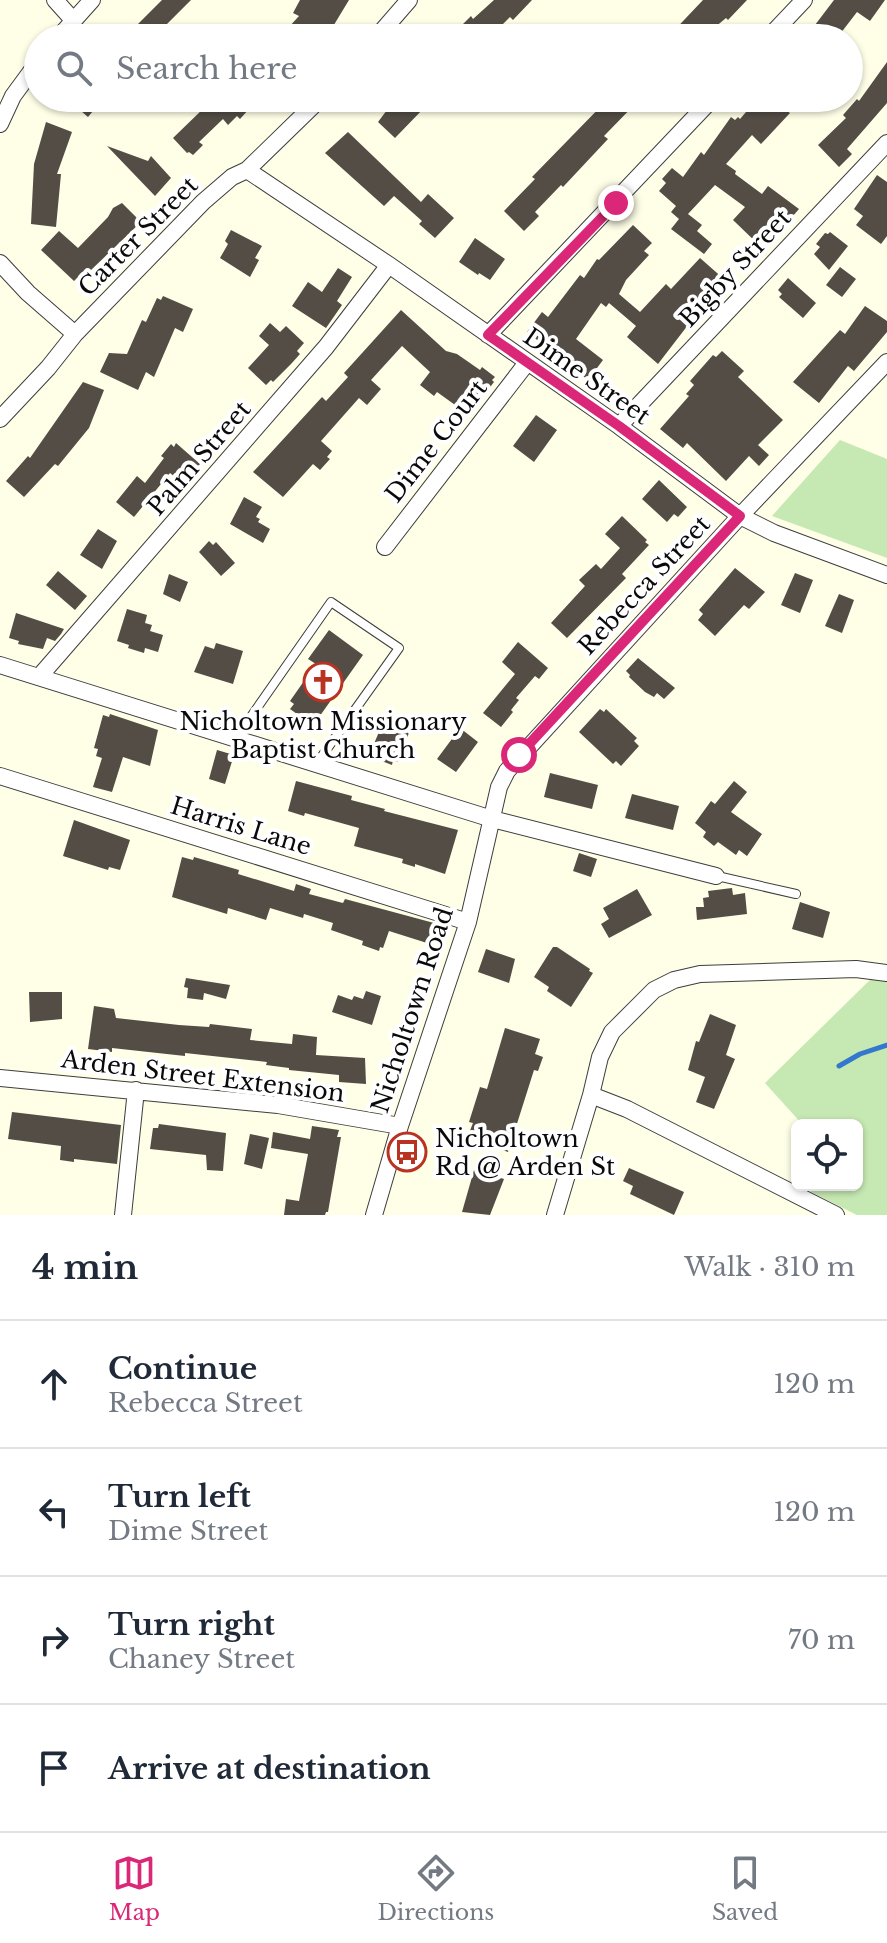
<!DOCTYPE html>
<meta charset="utf-8">
<style>
body{margin:0;font-family:"Libre Baskerville",serif;background:#f2f2f3;color:#1f2937}
.controls{position:absolute;right:24px;bottom:24px;display:grid;overflow:hidden;border-radius:12px;box-shadow:0 2px 6px #0004}
.controls button{width:72px;height:72px;display:grid;place-items:center;padding:0;border:0;border-bottom:2px solid #e0e1e3;background:#fff;color:#1f2937;font:40px sans-serif}
.stop{position:absolute;width:24px;height:24px;margin:-18px;border:6px solid #db2777;border-radius:50%;background:#fff}
.stop.end{background:#db2777;border-color:#fff;box-shadow:0 2px 8px #0008}
.list{margin:0;padding:0;list-style:none}
h2{display:flex;justify-content:space-between;align-items:center;height:104px;margin:0;padding:0 32px;font-size:34px}
h2 small{font-size:26px;font-weight:400;color:#747a83}
.list li{display:grid;grid-template-columns:52px 1fr auto;gap:24px;align-items:center;box-sizing:border-box;height:128px;padding:0 32px;border-top:2px solid #e0e1e3}
.list b{display:block;font-size:30px;white-space:nowrap}
.list p{margin:0;font-size:26px;white-space:nowrap;color:#747a83}
.list em{font-size:26px;font-style:normal;color:#747a83}
.icon{flex:none;width:44px;height:44px;fill:none;stroke:currentColor;stroke-width:2;stroke-linecap:round;stroke-linejoin:round}
.map{position:relative;flex:none;width:887px;height:1215px;overflow:hidden}
.search{position:absolute;background:#fff;box-shadow:0 2px 6px #0004;left:24px;right:24px;top:24px;height:88px;display:flex;align-items:center;gap:20px;box-sizing:border-box;padding:0 28px;border-radius:44px;color:#747a83;font-size:30px}
.sheet{height:616px;background:#fff}
nav{display:flex;justify-content:space-around;align-items:center;box-sizing:border-box;height:112px;border-top:2px solid #e0e1e3;background:#fff;font-size:22px;color:#747a83}
nav a{display:grid;justify-items:center;gap:4px}
nav .on{color:#db2777}
.map>svg:first-child{display:block}
</style>
<div class="map">
<svg width="887" height="1215" viewBox="0 0 887 1215">
<rect width="100%" height="100%" fill="#fffee7"/>
<path fill="#c6e8b2" d="M 840,440 L 887,459 L 887,558 L 772,516 Z
M 874,976 L 887,981 L 887,1215 L 857,1215 L 811,1192 L 812,1185 L 857,1185 L 857,1125 L 803,1125 L 765,1083 Z"/>
<g fill="none" stroke-linecap="round" stroke-linejoin="round">
<path stroke="#3378cd" stroke-width="5" d="M 839,1066 L 860,1054 L 887,1045"/>
</g>
<path fill="#534d46" d="M 162,0 L 191,0 L 161,30 L 170,38 L 138,38 L 131,31 Z
M 300,0 L 349,0 L 326,38 L 279,38 L 299,16 L 293,13 Z
M 494,0 L 532,0 L 513,20 L 510,17 L 489,38 L 466,38 L 457,30 L 471,16 L 473,19 Z
M 703,0 L 747,0 L 728,20 L 726,18 L 702,38 L 667,38 Z
M 834,0 L 885,0 L 870,21 L 857,12 L 837,38 L 810,38 L 818,28 L 815,25 Z
M 887,62 L 887,103 L 847,149 L 852,154 L 839,167 L 818,145 L 846,118 L 843,115 L 857,99 L 859,101 Z
M 66,98 L 104,98 L 88,117 Z
M 224,98 L 259,98 L 240,119 L 237,116 L 228,125 L 223,119 L 199,142 L 203,145 L 193,155 L 189,152 L 187,153 L 173,138 L 207,105 L 212,110 Z
M 396,98 L 416,98 L 425,107 L 395,138 L 378,122 Z
M 609,98 L 641,98 L 604,136 L 608,139 L 563,187 L 561,185 L 535,212 L 539,216 L 524,231 L 504,211 L 535,179 L 532,177 Z
M 758,98 L 788,98 L 781,106 L 790,113 L 761,144 L 752,135 L 726,164 L 736,171 L 735,174 L 762,194 L 768,186 L 799,209 L 772,240 L 769,237 L 760,246 L 733,220 L 745,207 L 715,185 L 688,214 L 702,225 L 697,231 L 712,244 L 704,254 L 671,229 L 679,219 L 671,212 L 676,206 L 659,191 L 666,183 L 662,179 L 672,168 L 683,177 L 701,152 L 704,155 L 731,117 L 735,120 L 738,117 L 740,119 Z
M 46,122 L 72,132 L 57,174 L 61,174 L 56,227 L 31,224 L 34,164 Z
M 348,132 L 421,202 L 428,194 L 454,218 L 435,238 L 419,224 L 422,221 L 394,196 L 384,206 L 325,153 Z
M 107,146 L 148,161 L 151,156 L 171,178 L 155,196 Z
M 877,175 L 887,182 L 887,236 L 881,244 L 856,225 L 863,216 L 854,209 Z
M 122,203 L 141,222 L 90,271 L 92,273 L 82,283 L 77,278 L 74,281 L 41,250 L 59,231 L 78,248 L 108,217 L 113,208 Z
M 633,225 L 652,243 L 644,251 L 649,255 L 626,280 L 619,294 L 640,312 L 666,284 L 671,289 L 700,258 L 725,280 L 699,309 L 704,314 L 691,328 L 688,325 L 658,364 L 627,337 L 636,326 L 609,303 L 606,307 L 601,303 L 576,339 L 603,360 L 588,380 L 527,332 L 542,312 L 548,317 L 580,275 L 584,278 L 597,259 L 599,260 Z
M 231,230 L 262,246 L 255,258 L 259,260 L 250,277 L 220,258 L 228,244 L 225,241 Z
M 830,232 L 848,246 L 829,270 L 814,254 L 820,247 L 816,244 L 825,233 L 828,234 Z
M 475,238 L 505,259 L 490,280 L 479,273 L 478,275 L 459,262 Z
M 840,267 L 856,279 L 842,297 L 826,285 Z
M 338,268 L 352,277 L 337,301 L 342,305 L 326,328 L 292,306 L 308,282 L 322,292 Z
M 788,278 L 816,303 L 803,318 L 779,297 L 782,294 L 778,290 Z
M 163,296 L 193,309 L 183,332 L 175,328 L 154,377 L 146,372 L 138,390 L 100,372 L 109,353 L 127,354 L 142,320 L 146,322 L 157,298 L 161,300 Z
M 865,306 L 887,321 L 887,332 L 854,371 L 848,366 L 819,403 L 793,382 L 840,330 L 845,334 Z
M 401,310 L 446,351 L 457,354 L 480,370 L 482,367 L 495,377 L 492,380 L 494,382 L 469,415 L 437,392 L 434,396 L 420,385 L 430,372 L 402,346 L 371,380 L 381,389 L 367,405 L 359,398 L 321,441 L 332,451 L 327,457 L 330,459 L 320,470 L 313,464 L 283,497 L 253,472 L 322,397 L 326,401 L 348,377 L 344,373 Z
M 270,323 L 280,332 L 286,326 L 304,343 L 297,351 L 300,354 L 291,364 L 273,382 L 271,380 L 266,385 L 248,368 L 269,345 L 259,336 Z
M 722,351 L 744,371 L 738,377 L 783,420 L 758,445 L 769,455 L 759,466 L 749,456 L 726,481 L 687,443 L 683,448 L 660,429 L 689,396 L 686,394 L 694,385 L 690,381 L 713,355 L 716,357 Z
M 83,382 L 104,390 L 89,428 L 58,466 L 55,464 L 24,497 L 6,481 L 28,456 L 30,458 Z
M 536,415 L 557,430 L 534,462 L 513,446 Z
M 176,443 L 200,464 L 189,478 L 185,475 L 180,481 L 170,473 L 134,517 L 116,502 L 137,476 L 145,483 L 164,458 L 161,456 L 171,444 L 174,447 Z
M 659,480 L 687,507 L 678,517 L 674,514 L 667,522 L 642,499 Z
M 244,497 L 262,507 L 256,517 L 260,519 L 258,522 L 270,529 L 263,543 L 230,524 Z
M 622,516 L 647,540 L 645,542 L 649,545 L 622,574 L 626,578 L 567,638 L 551,623 L 585,586 L 579,580 L 596,564 L 601,569 L 620,548 L 605,534 Z
M 98,529 L 117,541 L 102,569 L 80,555 Z
M 209,541 L 213,545 L 216,542 L 235,563 L 221,576 L 199,552 Z
M 735,568 L 765,592 L 749,609 L 744,605 L 715,636 L 698,620 L 703,614 L 699,610 Z
M 58,571 L 87,596 L 75,610 L 46,585 Z
M 795,573 L 813,580 L 800,613 L 781,605 Z
M 169,574 L 188,582 L 180,602 L 163,594 Z
M 839,594 L 854,600 L 842,633 L 825,626 Z
M 127,609 L 147,615 L 145,623 L 152,625 L 150,631 L 163,635 L 158,652 L 145,648 L 144,653 L 128,648 L 129,645 L 117,641 Z
M 16,613 L 64,629 L 61,634 L 55,641 L 47,638 L 43,649 L 18,644 L 19,641 L 9,638 Z
M 329,630 L 363,655 L 317,720 L 315,719 L 311,724 L 290,709 L 294,704 L 290,701 L 316,664 L 308,659 Z
M 518,642 L 548,668 L 539,679 L 535,676 L 516,698 L 519,700 L 511,710 L 513,712 L 501,727 L 483,713 L 515,674 L 502,662 Z
M 216,643 L 243,651 L 233,684 L 194,672 L 205,646 L 214,649 Z
M 638,658 L 675,688 L 664,699 L 657,693 L 654,697 L 645,692 L 629,677 L 630,675 L 626,671 Z
M 600,709 L 604,712 L 606,709 L 637,738 L 634,741 L 639,746 L 621,766 L 616,761 L 613,764 L 579,732 Z
M 110,714 L 158,730 L 150,766 L 123,757 L 112,792 L 93,787 L 102,758 L 96,756 L 98,749 L 94,748 L 103,715 L 109,717 Z
M 391,722 L 410,730 L 398,762 L 393,760 L 392,765 L 374,758 L 376,753 L 371,751 L 381,727 L 388,730 Z
M 460,728 L 478,742 L 456,772 L 437,759 Z
M 217,750 L 234,755 L 225,784 L 209,779 Z
M 550,773 L 598,785 L 592,809 L 544,797 Z
M 296,781 L 352,796 L 351,800 L 385,809 L 384,811 L 458,830 L 445,874 L 415,864 L 415,867 L 402,863 L 403,859 L 354,846 L 359,828 L 305,813 L 304,816 L 288,811 Z
M 734,781 L 747,792 L 731,812 L 762,834 L 747,856 L 739,850 L 736,855 L 718,842 L 714,846 L 703,837 L 706,832 L 695,823 L 711,801 L 715,804 Z
M 632,794 L 679,806 L 673,830 L 625,818 Z
M 74,820 L 130,840 L 120,870 L 109,867 L 108,870 L 63,856 Z
M 579,853 L 597,859 L 591,877 L 573,871 Z
M 182,857 L 193,860 L 194,857 L 239,870 L 238,874 L 294,891 L 296,884 L 311,889 L 309,894 L 339,902 L 343,903 L 345,899 L 434,923 L 427,943 L 389,931 L 383,948 L 380,947 L 379,951 L 362,945 L 363,941 L 331,930 L 333,923 L 304,914 L 303,918 L 270,908 L 266,920 L 228,908 L 227,914 L 172,897 Z
M 732,888 L 733,895 L 745,893 L 747,914 L 697,920 L 696,907 L 704,907 L 703,898 L 709,897 L 708,891 Z
M 637,889 L 652,915 L 609,938 L 601,924 L 609,919 L 603,908 Z
M 800,902 L 830,912 L 823,938 L 792,929 Z
M 553,947 L 557,947 L 590,969 L 589,971 L 593,973 L 571,1007 L 547,991 L 549,987 L 534,977 Z
M 486,949 L 515,959 L 509,983 L 478,972 Z
M 186,978 L 230,985 L 226,999 L 204,993 L 203,1000 L 187,998 L 188,988 L 184,987 Z
M 366,991 L 381,996 L 372,1025 L 332,1012 L 338,995 L 352,1000 L 354,996 L 363,999 Z
M 29,992 L 62,992 L 62,1019 L 30,1022 Z
M 94,1006 L 114,1009 L 116,1018 L 179,1025 L 209,1027 L 210,1024 L 252,1029 L 250,1040 L 292,1044 L 293,1034 L 317,1037 L 316,1055 L 365,1058 L 366,1084 L 339,1082 L 339,1075 L 289,1070 L 289,1068 L 266,1065 L 267,1062 L 185,1053 L 185,1056 L 112,1048 L 112,1052 L 88,1049 Z
M 710,1014 L 736,1025 L 726,1055 L 735,1059 L 714,1109 L 696,1102 L 705,1077 L 688,1070 L 696,1041 L 699,1042 Z
M 505,1028 L 540,1039 L 535,1054 L 543,1057 L 538,1071 L 534,1070 L 508,1152 L 467,1138 L 473,1123 L 469,1122 L 480,1087 L 487,1089 Z
M 12,1112 L 121,1125 L 117,1164 L 74,1159 L 74,1162 L 60,1160 L 61,1146 L 8,1139 Z
M 159,1124 L 226,1133 L 223,1171 L 207,1170 L 206,1155 L 150,1149 L 153,1128 L 158,1128 Z
M 312,1126 L 339,1130 L 337,1137 L 341,1137 L 328,1212 L 326,1212 L 325,1215 L 284,1215 L 286,1199 L 299,1201 L 308,1154 L 271,1148 L 273,1132 L 310,1139 Z
M 250,1134 L 269,1138 L 262,1169 L 244,1164 Z
M 629,1168 L 684,1192 L 674,1215 L 630,1194 L 633,1186 L 623,1181 Z
M 474,1170 L 504,1179 L 490,1215 L 462,1212 Z"/>
<g fill="none" stroke-linecap="round" stroke-linejoin="round">
<defs>
<path id="service" d="M 236,738 L 331,602 L 399,648 L 317,763
M 717,876 L 796,894"/>
<path id="minor" d="M 55,0 L 73,20
M 58,38 L 92,0
M 376,38 L 409,0
M 768,38 L 804,0
M 0,124 L 13,96 L 38,62
M 247,170 L 389,265 L 619,426 L 740,516 L 774,533 L 887,575
M 0,263 L 28,293 L 75,334
M 488,335 L 713,98
M 0,419 L 48,368 L 75,334 L 203,202 L 232,177 L 247,170 L 321,98
M 619,426 L 887,143
M 385,547 L 526,364
M 0,665 L 492,819 L 716,876
M 39,677 L 326,347 L 389,265
M 0,776 L 468,922
M 0,1078 L 278,1105 L 400,1126
M 591,1095 L 627,1109 L 836,1215
M 123,1215 L 136,1090
M 374,1215 L 400,1126 L 468,922 L 499,787 L 507,771 L 740,516 L 887,362
M 555,1215 L 591,1095 L 600,1057 L 612,1032 L 654,990 L 674,980 L 700,974 L 856,969 L 887,973"/>
</defs>
<use href="#service" stroke="#3d3d3d" stroke-width="10"/>
<use href="#minor" stroke="#3d3d3d" stroke-width="18"/>
<use href="#service" stroke="#fff" stroke-width="8"/>
<use href="#minor" stroke="#fff" stroke-width="16"/>
</g>
<g fill="none" stroke-linecap="round" stroke-linejoin="round">
<path stroke="#db2777" stroke-width="10" d="M 519,755 L 740,516 L 619,426 L 488,335 L 616,203"/>
</g>
<defs>
<symbol id="church-ring" viewBox="-11 -11 22 22"><circle r="9.5" fill="#fff" stroke="#b93323" stroke-width="1.5"/><path d="M-1.2-6h2.4v3.5h3.3v2.4h-3.3V6h-2.4V-.1h-3.3v-2.4h3.3Z" fill="#b93323"/></symbol>
<symbol id="bus-ring" viewBox="-11 -11 22 22"><circle r="9.5" fill="#fff" stroke="#b93323" stroke-width="1.5"/><path d="M-5-6H5V4H4V6H2V4H-2V6H-4V4H-5ZM-3.5-4V0h7V-4ZM-3.5 1.2v1.5H-2V1.2ZM2 1.2v1.5H3.5V1.2Z" fill="#b93323"/></symbol>
</defs>
<g fill-rule="evenodd">
<use href="#church-ring" x="301" y="660" width="44" height="44"/>
<use href="#bus-ring" x="385" y="1130" width="44" height="44"/>
</g>
<g text-anchor="middle" dominant-baseline="central" stroke-width="8" stroke-linejoin="round" paint-order="stroke">
<g font-size="24" fill="#0a0a0a" stroke="#fff">
<text transform="translate(138 236) rotate(-45)">Carter Street</text>
<text transform="translate(735 268) rotate(-47)">Bigby Street</text>
<text transform="translate(587 376) rotate(35)">Dime Street</text>
<text transform="translate(436 441) rotate(-52)">Dime Court</text>
<text transform="translate(199 458) rotate(-49)">Palm Street</text>
<text transform="translate(644 585) rotate(-47)">Rebecca Street</text>
<text transform="translate(241 826) rotate(17)">Harris Lane</text>
<text transform="translate(412 1010) rotate(-72)">Nicholtown Road</text>
<text transform="translate(203 1076) rotate(7)">Arden Street Extension</text>
</g>
<g font-size="24" fill="#0a0a0a" stroke="#fff">
<text x="323" y="721">Nicholtown Missionary<tspan x="323" dy="28">Baptist Church</tspan></text>
<text x="435" y="1138" text-anchor="start">Nicholtown<tspan x="435" dy="28">Rd @ Arden St</tspan></text>
</g>
</g>
</svg>
<div class="controls">
<button><svg class="icon" aria-label="locate" viewBox="0 0 24 24"><circle cx="12" cy="12" r="6"/><path d="M12 2v4M12 18v4M2 12h4M18 12h4"/></svg></button>
</div>
<div class="stop" style="left:519px;top:755px"></div>
<div class="stop end" style="left:616px;top:203px"></div>
<div class="search"><svg class="icon" aria-label="search" viewBox="0 0 24 24"><circle cx="10" cy="10" r="6"/><path d="M15 15l6 6"/></svg>Search here</div>
</div>
<section class="sheet">
<h2>4 min<small>Walk · 310 m</small></h2>
<ul class="list">
<li><svg class="icon" aria-label="ahead" viewBox="0 0 24 24"><path d="M12 20V5M6 11l6-6 6 6"/></svg><div><b>Continue</b><p>Rebecca Street</p></div><em>120 m</em></li>
<li><svg class="icon" aria-label="left" viewBox="0 0 24 24"><path d="M17 20v-9H6M10 6l-5 5 5 5"/></svg><div><b>Turn left</b><p>Dime Street</p></div><em>120 m</em></li>
<li><svg class="icon" aria-label="right" viewBox="0 0 24 24"><path d="M7 20v-9h11M14 6l5 5-5 5"/></svg><div><b>Turn right</b><p>Chaney Street</p></div><em>70 m</em></li>
<li><svg class="icon" aria-label="arrive" viewBox="0 0 24 24"><path d="M6 21V4h12l-3 4 3 4H6"/></svg><div><b>Arrive at destination</b></div></li>
</ul>
</section>
<nav>
<a class="on"><svg class="icon" aria-label="map" viewBox="0 0 24 24"><path d="M3 6l6-2 6 2 6-2v14l-6 2-6-2-6 2zM9 4v14M15 6v14"/></svg>Map</a>
<a><svg class="icon" aria-label="directions" viewBox="0 0 24 24"><path d="M12 3l9 9-9 9-9-9zM9 14v-3h6M13 9l2 2-2 2"/></svg>Directions</a>
<a><svg class="icon" aria-label="saved" viewBox="0 0 24 24"><path d="M7 4h10v16l-5-4-5 4z"/></svg>Saved</a>
</nav>
